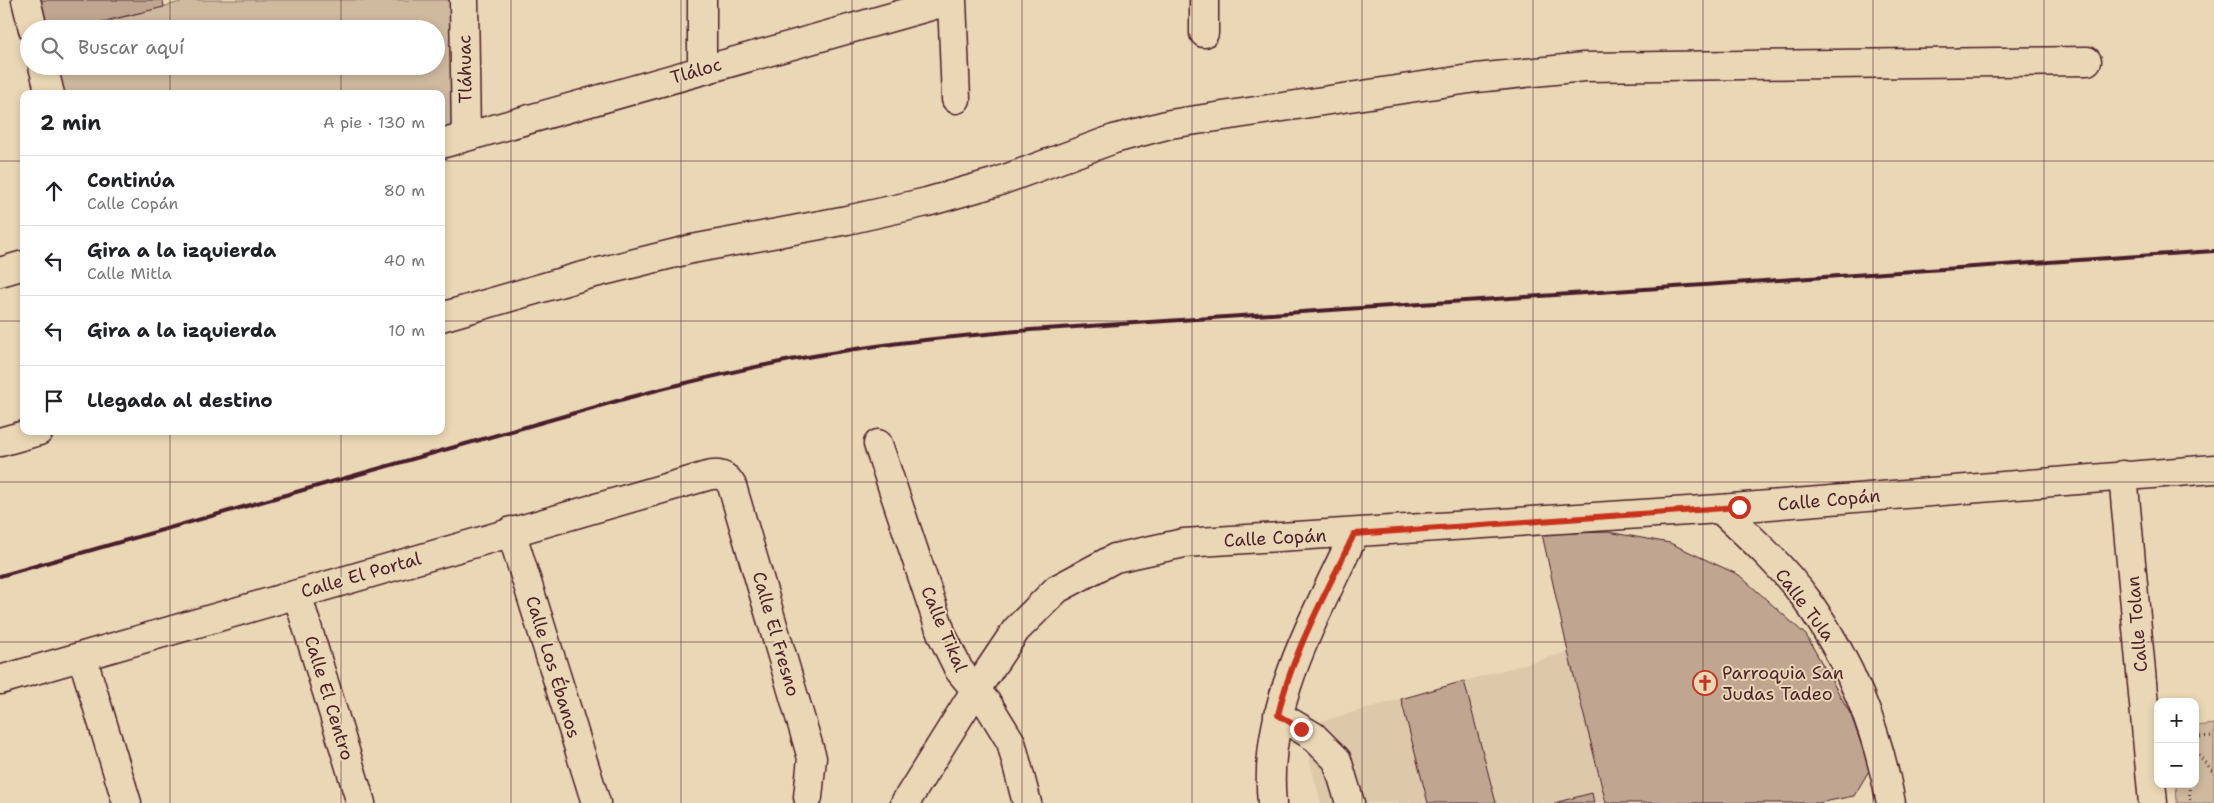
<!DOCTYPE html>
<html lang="es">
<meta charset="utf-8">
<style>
body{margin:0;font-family:"Shantell Sans",sans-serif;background:#f6f6f6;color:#202124}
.controls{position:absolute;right:15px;bottom:15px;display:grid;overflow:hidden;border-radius:10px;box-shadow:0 2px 8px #0003}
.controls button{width:45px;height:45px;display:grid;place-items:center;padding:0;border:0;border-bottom:1px solid #e0e0e0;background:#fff;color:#202124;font:25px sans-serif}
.stop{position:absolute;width:15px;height:15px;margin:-11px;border:4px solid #c8321e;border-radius:50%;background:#fff}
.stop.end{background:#c8321e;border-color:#fff;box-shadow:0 1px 5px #0008}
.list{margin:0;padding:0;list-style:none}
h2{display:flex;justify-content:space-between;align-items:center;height:65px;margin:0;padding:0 20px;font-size:21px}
h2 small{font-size:16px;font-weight:400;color:#757577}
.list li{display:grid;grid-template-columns:32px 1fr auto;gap:15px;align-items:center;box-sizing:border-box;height:70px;padding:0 20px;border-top:1px solid #e0e0e0}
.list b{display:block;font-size:19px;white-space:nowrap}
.list p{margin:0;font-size:16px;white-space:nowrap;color:#757577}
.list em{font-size:16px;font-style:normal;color:#757577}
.icon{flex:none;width:28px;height:28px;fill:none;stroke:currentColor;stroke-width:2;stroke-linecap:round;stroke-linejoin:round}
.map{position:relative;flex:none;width:2214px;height:803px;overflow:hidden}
.search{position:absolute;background:#fff;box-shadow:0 2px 8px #0003;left:20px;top:20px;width:425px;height:55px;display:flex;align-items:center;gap:12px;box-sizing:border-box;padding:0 18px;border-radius:28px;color:#757577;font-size:19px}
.panel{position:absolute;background:#fff;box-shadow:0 2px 8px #0003;left:20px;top:90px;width:425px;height:345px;border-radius:10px}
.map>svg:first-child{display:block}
</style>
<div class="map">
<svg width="2214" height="803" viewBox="0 0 2214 803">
<rect width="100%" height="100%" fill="#ead7b5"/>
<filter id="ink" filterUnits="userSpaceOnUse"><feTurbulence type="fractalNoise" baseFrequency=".02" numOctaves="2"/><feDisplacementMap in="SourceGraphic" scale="10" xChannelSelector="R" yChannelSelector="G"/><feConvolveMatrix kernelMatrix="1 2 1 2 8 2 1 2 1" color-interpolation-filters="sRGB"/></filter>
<g filter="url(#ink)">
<path fill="#ddc8aa" d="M 1568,652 L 1606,803 L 1321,803 L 1301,727 Z"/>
<path fill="#cfb99f" stroke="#8c6c65" d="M 188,0 L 464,0 L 466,137 L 441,144 L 441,94 L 50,94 L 43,66 L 436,66 L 436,29 L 80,29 Z
M 2214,724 L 2214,803 L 2177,803 L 2176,784 L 2195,784 L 2195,726 Z"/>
<path fill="#c0a691" stroke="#4a1f2b" d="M 30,0 L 163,0 L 164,7 L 71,29 L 37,29 Z
M 1608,532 L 1670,543 L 1739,575 L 1806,635 L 1851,715 L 1870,769 L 1854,796 L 1818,803 L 1606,803 L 1568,652 L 1542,534 Z
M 1464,681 L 1496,803 L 1428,803 L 1401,699 Z
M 1592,793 L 1594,803 L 1554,803 Z"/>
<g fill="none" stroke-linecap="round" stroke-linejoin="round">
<defs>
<path id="minor" d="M 26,0 L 33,29
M 464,0 L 466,137
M 702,0 L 702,69
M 1204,0 L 1204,33
M 43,66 L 50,94
M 441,144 L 952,0 L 956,99
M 0,272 L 24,265
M 441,317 L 583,276 L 692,249 L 847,220 L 927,202 L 997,182 L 1114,139 L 1170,124 L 1476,78 L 1584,67 L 2087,61
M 0,442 L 39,431
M 878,444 L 942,635 L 959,670 L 989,706 L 1011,742 L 1027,803
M 2123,475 L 2153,803
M 1720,509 C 1750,537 1782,566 1807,600 C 1851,663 1877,728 1891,803
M 511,531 L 596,803
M 297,594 L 361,803
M 82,656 L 127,803
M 0,680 L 707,476 C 719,473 726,475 732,486 L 812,758 L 808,797
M 1278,715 L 1313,736 L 1337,760 L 1350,803
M 905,803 L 975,691 L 1016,630 L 1057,589 L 1115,558 L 1184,543 L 1720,509 L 2214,469
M 1272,803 C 1262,706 1315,619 1354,534"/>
</defs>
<use href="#minor" stroke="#4a1f2b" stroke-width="31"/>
<path stroke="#4a1f2b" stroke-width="3" stroke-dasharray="1 4" stroke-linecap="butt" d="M 2195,737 L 2214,736
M 2195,751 L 2214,773
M 2189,784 L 2190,803"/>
<use href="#minor" stroke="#ead7b5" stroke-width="28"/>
<path stroke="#4a1f2b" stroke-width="4" d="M 0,576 L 624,399 C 691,381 757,365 825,354 C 893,342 961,336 1030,330 L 2214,251"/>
</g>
</g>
<g fill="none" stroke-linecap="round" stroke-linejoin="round" filter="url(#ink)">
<path stroke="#c8321e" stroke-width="6" d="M 1301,729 L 1278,715 C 1292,652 1327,592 1354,534 L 1739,507"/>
</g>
<path fill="none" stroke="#4a1f2b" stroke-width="1" stroke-opacity="0.55" d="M 170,0 L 170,29M 341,0 L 341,29M 511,0 L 511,803M 681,0 L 681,803M 852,0 L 852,803M 1022,0 L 1022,803M 1192,0 L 1192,803M 1362,0 L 1362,803M 1533,0 L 1533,803M 1703,0 L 1703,803M 1873,0 L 1873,803M 2044,0 L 2044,803M 170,66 L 170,94M 341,66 L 341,94M 0,161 L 24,161M 441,161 L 2214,161M 0,321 L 24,321M 441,321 L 2214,321M 170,431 L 170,803M 341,431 L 341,803M 0,482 L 2214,482M 0,642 L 2214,642"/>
<defs>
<symbol id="church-ring" viewBox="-11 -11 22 22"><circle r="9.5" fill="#ead7b5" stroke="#c8321e" stroke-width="1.5"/><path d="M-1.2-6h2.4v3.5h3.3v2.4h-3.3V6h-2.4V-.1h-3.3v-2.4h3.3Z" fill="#c8321e"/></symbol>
</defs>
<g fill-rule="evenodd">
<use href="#church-ring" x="1691" y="669" width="28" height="28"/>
</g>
<g text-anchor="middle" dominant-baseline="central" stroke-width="4" stroke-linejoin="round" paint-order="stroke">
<g font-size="18" fill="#4a1f2b" stroke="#ead7b5">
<text transform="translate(465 69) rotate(-91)">Tláhuac</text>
<text transform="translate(696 71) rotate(-16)">Tláloc</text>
<text transform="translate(1829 500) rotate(-5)">Calle Copán</text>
<text transform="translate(1275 538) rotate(-3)">Calle Copán</text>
<text transform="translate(361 575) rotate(-16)">Calle El Portal</text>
<text transform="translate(1805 605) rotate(53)">Calle Tula</text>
<text transform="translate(2137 624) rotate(-95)">Calle Tolan</text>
<text transform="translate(944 629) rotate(67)">Calle Tikal</text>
<text transform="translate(776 634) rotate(74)">Calle El Fresno</text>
<text transform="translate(553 667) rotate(73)">Calle Los Ébanos</text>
<text transform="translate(329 698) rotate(73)">Calle El Centro</text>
</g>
<g font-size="18" fill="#4a1f2b" stroke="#ead7b5" text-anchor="start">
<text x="1722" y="673">Parroquia San<tspan x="1722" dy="21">Judas Tadeo</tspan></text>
</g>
</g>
</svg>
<div class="controls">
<button>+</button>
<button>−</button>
</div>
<div class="stop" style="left:1739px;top:507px"></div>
<div class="stop end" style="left:1301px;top:729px"></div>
<div class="search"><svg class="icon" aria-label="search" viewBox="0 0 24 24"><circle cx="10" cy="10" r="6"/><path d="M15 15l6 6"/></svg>Buscar aquí</div>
<section class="panel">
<h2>2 min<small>A pie · 130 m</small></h2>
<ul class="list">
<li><svg class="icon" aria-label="ahead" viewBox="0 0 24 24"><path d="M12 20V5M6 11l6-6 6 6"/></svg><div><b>Continúa</b><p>Calle Copán</p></div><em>80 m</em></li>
<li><svg class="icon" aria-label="left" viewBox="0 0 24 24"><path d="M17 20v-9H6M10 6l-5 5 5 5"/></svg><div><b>Gira a la izquierda</b><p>Calle Mitla</p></div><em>40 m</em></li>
<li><svg class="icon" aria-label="left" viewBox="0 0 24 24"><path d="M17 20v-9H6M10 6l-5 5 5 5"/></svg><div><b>Gira a la izquierda</b></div><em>10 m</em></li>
<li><svg class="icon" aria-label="arrive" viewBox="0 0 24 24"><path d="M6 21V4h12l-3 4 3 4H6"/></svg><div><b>Llegada al destino</b></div></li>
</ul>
</section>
</div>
